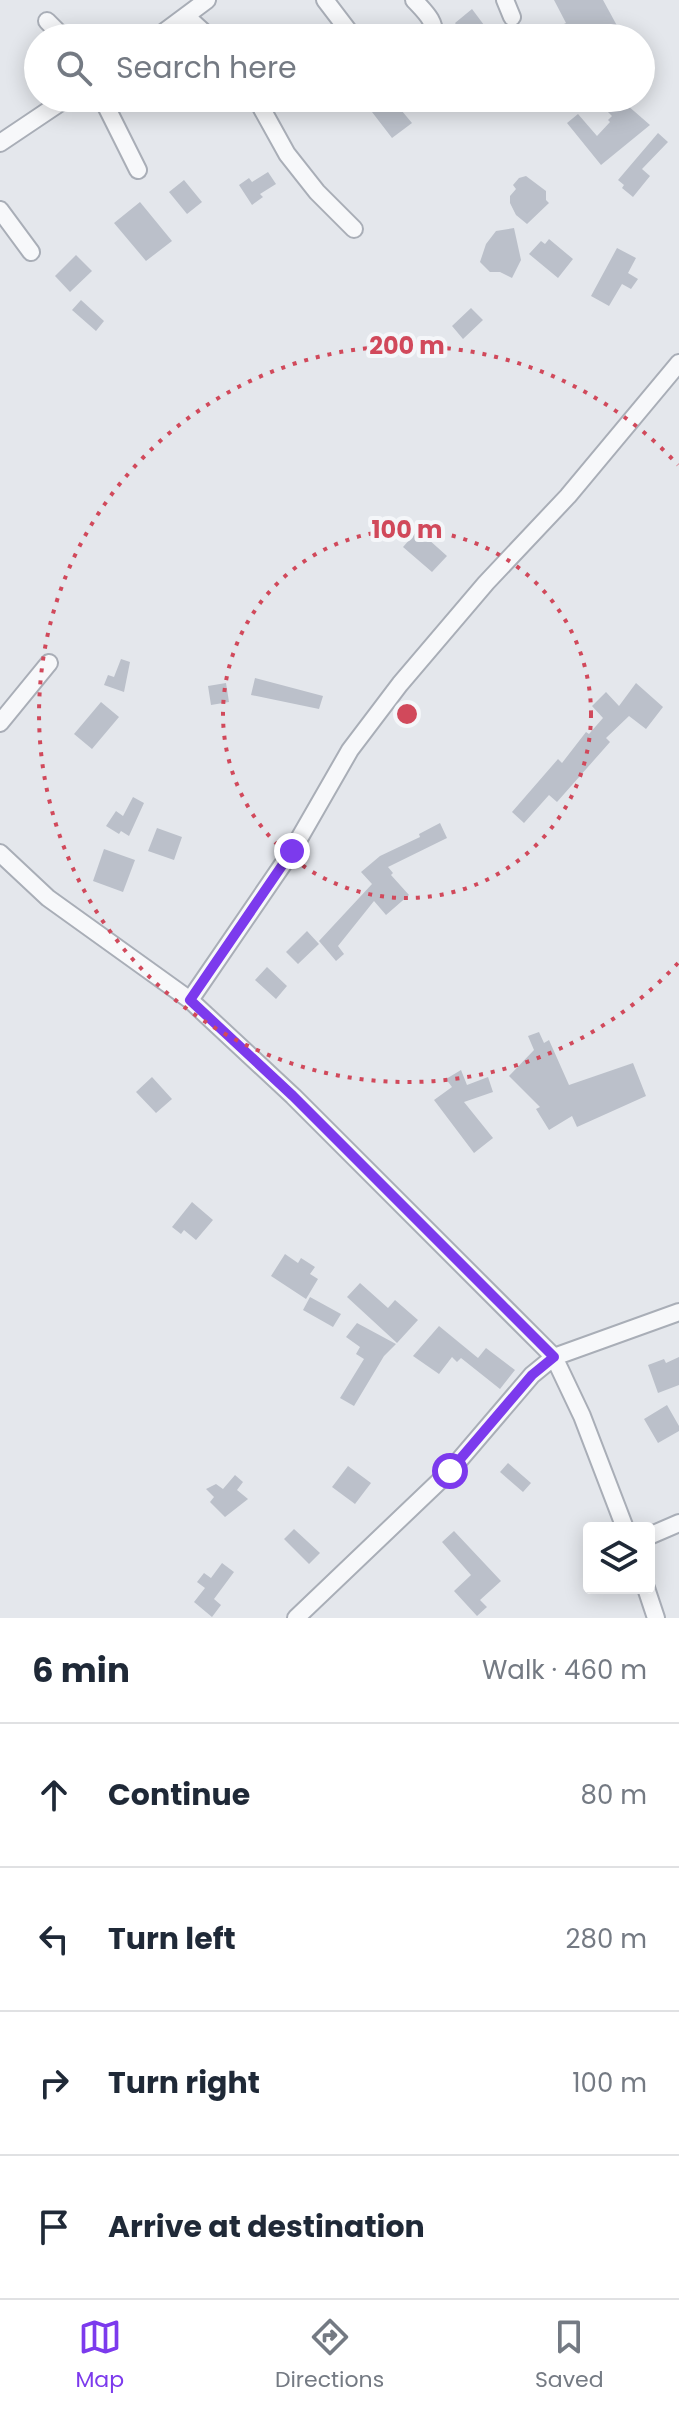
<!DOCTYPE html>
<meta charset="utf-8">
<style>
body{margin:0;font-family:Poppins,sans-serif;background:#f6f6f7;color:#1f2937}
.controls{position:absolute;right:24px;bottom:24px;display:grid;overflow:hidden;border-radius:8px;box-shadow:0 4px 20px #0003}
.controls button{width:72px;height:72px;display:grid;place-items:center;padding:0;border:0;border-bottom:2px solid #e0e1e3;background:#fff;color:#1f2937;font:40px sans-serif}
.stop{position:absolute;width:24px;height:24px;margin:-18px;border:6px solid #7c3aed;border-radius:50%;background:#fff}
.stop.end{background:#7c3aed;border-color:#fff;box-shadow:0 2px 8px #0008}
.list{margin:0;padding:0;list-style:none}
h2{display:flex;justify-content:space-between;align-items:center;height:104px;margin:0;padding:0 32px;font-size:34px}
h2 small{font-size:26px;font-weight:400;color:#747a83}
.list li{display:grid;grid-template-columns:52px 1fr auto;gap:24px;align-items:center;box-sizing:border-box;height:144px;padding:0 32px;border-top:2px solid #e0e1e3}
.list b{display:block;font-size:30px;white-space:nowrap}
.list em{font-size:26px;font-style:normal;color:#747a83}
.icon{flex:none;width:44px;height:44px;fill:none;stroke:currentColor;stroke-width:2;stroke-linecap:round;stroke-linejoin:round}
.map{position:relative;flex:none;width:679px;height:1618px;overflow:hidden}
.search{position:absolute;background:#fff;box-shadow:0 4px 20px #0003;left:24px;right:24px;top:24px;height:88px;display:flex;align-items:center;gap:20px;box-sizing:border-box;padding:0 28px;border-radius:44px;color:#747a83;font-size:30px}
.sheet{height:680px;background:#fff}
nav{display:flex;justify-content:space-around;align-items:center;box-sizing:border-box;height:112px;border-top:2px solid #e0e1e3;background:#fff;font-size:22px;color:#747a83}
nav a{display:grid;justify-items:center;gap:4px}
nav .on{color:#7c3aed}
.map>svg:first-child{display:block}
</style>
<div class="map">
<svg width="679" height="1618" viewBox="0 0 679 1618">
<rect width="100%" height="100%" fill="#e4e7ec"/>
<path fill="#bbc0ca" d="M 554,0 L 603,0 L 621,33 L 612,38 L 534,38 L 566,23 Z
M 472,9 L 490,33 L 484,38 L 466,38 L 455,23 Z
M 391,98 L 412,123 L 392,138 L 372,112 Z
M 619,98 L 650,125 L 601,165 L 567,123 L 578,114 L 597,136 L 610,122 L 608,120 L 612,116 L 607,111 Z
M 658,133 L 668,142 L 642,169 L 650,176 L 633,197 L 622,188 L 624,185 L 618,180 Z
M 268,172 L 276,184 L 260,194 L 263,197 L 252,205 L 239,185 L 249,178 L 252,182 Z
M 526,176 L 546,191 L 546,200 L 549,203 L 527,224 L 516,215 L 510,203 L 510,196 L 516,189 L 513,185 L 519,178 Z
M 184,180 L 202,202 L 187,214 L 169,192 Z
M 140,202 L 172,241 L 146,261 L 114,223 Z
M 514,228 L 521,260 L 512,278 L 500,272 L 490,272 L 480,262 L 486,244 L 496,231 Z
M 549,239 L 573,259 L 558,278 L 529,254 L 541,241 L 545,244 Z
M 617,248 L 636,258 L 628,273 L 638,279 L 631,289 L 622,284 L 609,306 L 591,296 Z
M 76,255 L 92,271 L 70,292 L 55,276 Z
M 81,300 L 104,321 L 96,331 L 72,310 Z
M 471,308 L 483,320 L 463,339 L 452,326 Z
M 418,530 L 447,556 L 432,572 L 403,547 Z
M 121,659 L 130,662 L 124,692 L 104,685 L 108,675 L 114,677 Z
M 255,678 L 323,696 L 319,709 L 251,695 Z
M 226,683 L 229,702 L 211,705 L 208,686 Z
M 636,683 L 663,707 L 646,729 L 629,716 L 606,738 L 610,742 L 557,802 L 549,795 L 524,823 L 512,812 L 558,759 L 562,763 L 586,732 L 589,734 L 603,718 L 592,706 L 606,692 L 619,706 Z
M 101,702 L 119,717 L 92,749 L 74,734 Z
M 133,797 L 144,803 L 129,836 L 121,831 L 119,834 L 106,826 L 116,811 L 123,816 Z
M 440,823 L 447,838 L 388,867 L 393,873 L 391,875 L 409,895 L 386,915 L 374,901 L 338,946 L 344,954 L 336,961 L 319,941 L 372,884 L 361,872 L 380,856 L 420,837 L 419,834 Z
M 157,828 L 182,837 L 174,860 L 148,851 Z
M 104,849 L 135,860 L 123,892 L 93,881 Z
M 307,931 L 319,944 L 298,964 L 286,952 Z
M 267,967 L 287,986 L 276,999 L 255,980 Z
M 539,1032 L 544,1043 L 549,1040 L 569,1085 L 633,1063 L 646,1096 L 577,1127 L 572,1116 L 549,1130 L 536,1109 L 540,1107 L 509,1076 L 534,1050 L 528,1036 Z
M 461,1070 L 467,1085 L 488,1077 L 493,1092 L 464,1102 L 493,1138 L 474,1153 L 434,1100 L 452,1087 L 446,1079 Z
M 152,1077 L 172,1099 L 156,1113 L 136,1092 Z
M 192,1202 L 213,1220 L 196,1240 L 184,1230 L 181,1234 L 172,1227 Z
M 285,1254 L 298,1263 L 301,1258 L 315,1267 L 310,1274 L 318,1279 L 306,1299 L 271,1276 Z
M 360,1283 L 388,1308 L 395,1300 L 418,1320 L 397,1343 L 347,1297 Z
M 310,1297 L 341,1314 L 333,1327 L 303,1310 Z
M 357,1323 L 396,1344 L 384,1356 L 354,1406 L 340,1398 L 364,1359 L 356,1354 L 360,1347 L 346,1337 Z
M 439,1326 L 478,1358 L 486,1348 L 515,1370 L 500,1389 L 461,1358 L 457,1362 L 452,1357 L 439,1374 L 413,1356 Z
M 679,1357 L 679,1385 L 658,1393 L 648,1365 L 664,1359 L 666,1363 Z
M 667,1405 L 679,1426 L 679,1431 L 658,1443 L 644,1419 Z
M 508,1463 L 531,1483 L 523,1492 L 500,1472 Z
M 348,1466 L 371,1483 L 355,1504 L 332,1487 Z
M 235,1475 L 243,1482 L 237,1490 L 248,1499 L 225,1517 L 210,1502 L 214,1497 L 206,1489 L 216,1484 L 223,1489 Z
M 294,1529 L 320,1553 L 309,1564 L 284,1539 Z
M 454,1531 L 501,1581 L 480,1600 L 487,1607 L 477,1616 L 454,1591 L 471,1575 L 442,1542 Z
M 222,1563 L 234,1572 L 214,1599 L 221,1605 L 212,1617 L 194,1602 L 205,1588 L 197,1582 L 204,1573 L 211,1578 Z"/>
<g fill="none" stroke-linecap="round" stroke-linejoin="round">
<defs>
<path id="minor" d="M 325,0 L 354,38
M 414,0 C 425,12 436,21 434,38
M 505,0 L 512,17
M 187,17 L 210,38
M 47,21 L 64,38
M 156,38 L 207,0
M 102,98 L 138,170
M 256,98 L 287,154 L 317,192 L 354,229
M 0,143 L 67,98
M 0,210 L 31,252
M 0,723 L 49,663
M 0,853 L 48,898 L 190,1000 L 293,1096 L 554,1357 L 582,1416 L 625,1528
M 190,1000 L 292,851 L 350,750 L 400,684 L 486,583 L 568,496 L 679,363
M 649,1536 L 679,1523
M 646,1588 L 656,1618
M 296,1618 L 450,1471 L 532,1375 L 554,1357 L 679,1312"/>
</defs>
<use href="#minor" stroke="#a9aeb7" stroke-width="20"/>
<use href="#minor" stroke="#f7f8fa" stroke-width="16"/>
</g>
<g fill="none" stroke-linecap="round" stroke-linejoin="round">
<path stroke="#7c3aed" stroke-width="10" d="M 292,851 L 190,1000 L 293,1096 L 554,1357 L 532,1375 L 450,1471"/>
</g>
<g fill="none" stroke="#d1495b" stroke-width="4" stroke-dasharray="4 8">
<circle cx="407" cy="714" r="184"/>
<path d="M678 963A368 368 0 1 1 678 465"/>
</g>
<circle cx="407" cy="714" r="12" fill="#d1495b" stroke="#f4f6f9" stroke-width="4"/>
<g font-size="24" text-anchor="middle" font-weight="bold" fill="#d1495b" stroke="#f4f6f9" stroke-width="8" stroke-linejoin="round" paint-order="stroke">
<text x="407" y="354">200 m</text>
<text x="407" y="538">100 m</text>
</g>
</svg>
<div class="controls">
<button><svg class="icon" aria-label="layers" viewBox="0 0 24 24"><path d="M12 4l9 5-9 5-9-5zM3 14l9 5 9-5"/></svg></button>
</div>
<div class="stop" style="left:450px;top:1471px"></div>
<div class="stop end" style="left:292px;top:851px"></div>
<div class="search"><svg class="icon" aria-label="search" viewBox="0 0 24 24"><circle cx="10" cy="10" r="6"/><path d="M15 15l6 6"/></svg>Search here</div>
</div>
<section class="sheet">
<h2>6 min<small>Walk · 460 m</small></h2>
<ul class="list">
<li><svg class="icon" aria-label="ahead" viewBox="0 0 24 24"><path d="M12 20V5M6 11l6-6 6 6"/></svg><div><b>Continue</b></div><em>80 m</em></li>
<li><svg class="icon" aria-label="left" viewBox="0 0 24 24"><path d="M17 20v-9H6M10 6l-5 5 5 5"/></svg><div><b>Turn left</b></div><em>280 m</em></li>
<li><svg class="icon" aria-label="right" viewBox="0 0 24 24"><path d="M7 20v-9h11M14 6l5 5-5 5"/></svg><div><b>Turn right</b></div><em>100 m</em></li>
<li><svg class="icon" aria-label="arrive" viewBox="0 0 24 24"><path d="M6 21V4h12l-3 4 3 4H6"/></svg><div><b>Arrive at destination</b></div></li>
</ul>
</section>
<nav>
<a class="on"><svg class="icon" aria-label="map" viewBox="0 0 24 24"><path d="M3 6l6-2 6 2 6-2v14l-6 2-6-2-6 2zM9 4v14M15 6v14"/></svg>Map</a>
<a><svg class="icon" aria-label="directions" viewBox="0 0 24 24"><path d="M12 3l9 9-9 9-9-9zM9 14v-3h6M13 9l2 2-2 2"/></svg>Directions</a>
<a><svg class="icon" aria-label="saved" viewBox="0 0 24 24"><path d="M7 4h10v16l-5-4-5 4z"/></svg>Saved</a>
</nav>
